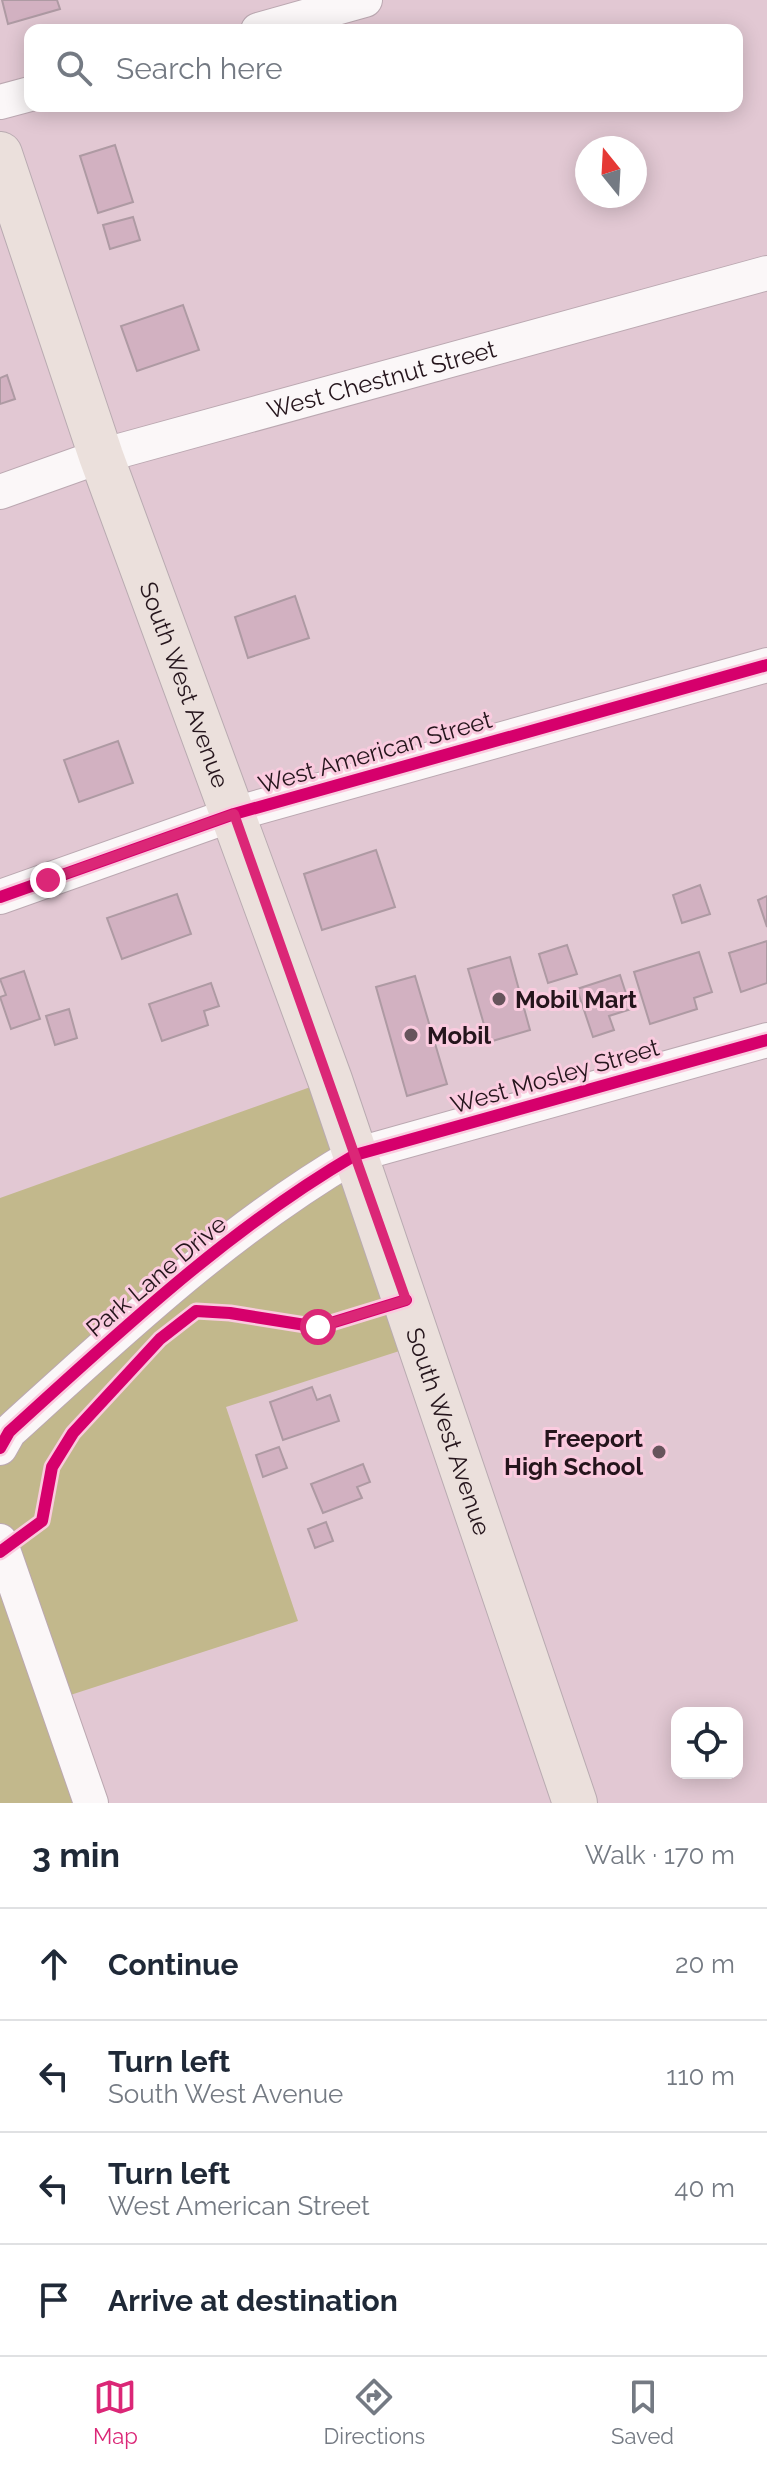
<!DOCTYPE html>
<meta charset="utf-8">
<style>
body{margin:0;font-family:Raleway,sans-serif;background:#f2f2f3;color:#1f2937}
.controls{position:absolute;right:24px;bottom:24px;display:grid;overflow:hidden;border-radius:16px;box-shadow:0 4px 20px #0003}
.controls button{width:72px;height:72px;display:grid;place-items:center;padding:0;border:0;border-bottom:2px solid #e0e1e3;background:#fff;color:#1f2937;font:40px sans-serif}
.compass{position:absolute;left:575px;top:136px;width:72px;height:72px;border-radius:50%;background:#fff;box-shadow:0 4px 20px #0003;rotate:342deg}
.stop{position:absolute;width:24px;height:24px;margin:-18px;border:6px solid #db2777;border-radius:50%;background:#fff}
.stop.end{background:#db2777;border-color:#fff;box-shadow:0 2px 8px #0008}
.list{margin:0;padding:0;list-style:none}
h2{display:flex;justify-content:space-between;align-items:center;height:104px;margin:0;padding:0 32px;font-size:34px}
h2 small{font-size:26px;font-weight:400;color:#747a83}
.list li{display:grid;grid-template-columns:52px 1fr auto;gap:24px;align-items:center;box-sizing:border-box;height:112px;padding:0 32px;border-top:2px solid #e0e1e3}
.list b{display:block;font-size:30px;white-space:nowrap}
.list p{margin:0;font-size:26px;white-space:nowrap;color:#747a83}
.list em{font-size:26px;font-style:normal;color:#747a83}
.icon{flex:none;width:44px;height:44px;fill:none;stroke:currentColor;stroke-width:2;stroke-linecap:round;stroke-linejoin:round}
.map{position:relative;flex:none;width:767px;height:1803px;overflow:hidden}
.search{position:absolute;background:#fff;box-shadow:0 4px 20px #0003;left:24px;right:24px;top:24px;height:88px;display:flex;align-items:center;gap:20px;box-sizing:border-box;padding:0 28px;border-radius:16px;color:#747a83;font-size:30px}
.sheet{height:552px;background:#fff}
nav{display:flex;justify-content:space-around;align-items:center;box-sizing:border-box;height:112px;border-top:2px solid #e0e1e3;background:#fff;font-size:22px;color:#747a83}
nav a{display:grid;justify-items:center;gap:4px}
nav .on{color:#db2777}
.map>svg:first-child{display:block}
</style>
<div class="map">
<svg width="767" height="1803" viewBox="0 0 767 1803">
<rect width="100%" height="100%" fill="#e2c8d3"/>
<path fill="#c2b88c" d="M 330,1080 L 421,1344 L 226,1407 L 298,1621 L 55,1700 L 91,1803 L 0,1803 L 0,1198 Z"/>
<path fill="#d2b1c1" stroke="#ae9aa3" stroke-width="2" d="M 2,0 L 57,0 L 60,9 L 8,24 Z
M 115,145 L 133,202 L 98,213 L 80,156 Z
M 133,217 L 140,240 L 110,249 L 103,225 Z
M 183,305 L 199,350 L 137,371 L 121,326 Z
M 7,375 L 15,399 L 0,404 L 0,378 Z
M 295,596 L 309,638 L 248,658 L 235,617 Z
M 118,741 L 133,783 L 79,802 L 64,760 Z
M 376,850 L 395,907 L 322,930 L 304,874 Z
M 700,885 L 710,914 L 682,923 L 673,895 Z
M 177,894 L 191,934 L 122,959 L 107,918 Z
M 767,896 L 767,927 L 758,900 Z
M 767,941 L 767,983 L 741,992 L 729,953 Z
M 567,945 L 577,974 L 548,983 L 539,954 Z
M 699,952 L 712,992 L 694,998 L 697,1009 L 650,1024 L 634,972 Z
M 510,957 L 530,1030 L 489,1042 L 468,969 Z
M 24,971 L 40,1019 L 11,1029 L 0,997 L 6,995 L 0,979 Z
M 620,975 L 631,1009 L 609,1016 L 614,1030 L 593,1037 L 577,989 Z
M 415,976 L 447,1084 L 407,1096 L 376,987 Z
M 211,983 L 219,1006 L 204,1011 L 208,1025 L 162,1041 L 149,1004 Z
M 69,1009 L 77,1038 L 55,1045 L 46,1016 Z
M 312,1387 L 317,1400 L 330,1395 L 339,1421 L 283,1440 L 270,1402 Z
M 279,1447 L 287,1468 L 263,1477 L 256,1455 Z
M 363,1464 L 370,1482 L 357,1487 L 362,1498 L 323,1513 L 311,1484 Z
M 326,1522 L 333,1541 L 315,1548 L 308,1529 Z"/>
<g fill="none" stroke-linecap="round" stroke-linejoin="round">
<defs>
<g id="minor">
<path d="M 258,30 L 365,0"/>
<path d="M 0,102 L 30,94"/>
<path id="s1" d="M 0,492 L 101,456 L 767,273"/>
<path d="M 0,897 L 234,814 L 767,665"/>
<path d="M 0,1448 L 9,1432 C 118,1333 228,1229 355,1155 L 767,1040"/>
<path d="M 0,1541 L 91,1803"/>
</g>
<g id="primary">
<path id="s2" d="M 0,154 L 101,456 L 330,1080 L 575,1803"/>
</g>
</defs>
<use href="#minor" stroke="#bba8b1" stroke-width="36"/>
<use href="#primary" stroke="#b9abb1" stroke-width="46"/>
<use href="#minor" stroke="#fbf7f8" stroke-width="34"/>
<use href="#primary" stroke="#ebe0dc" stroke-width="44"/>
<defs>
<path id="cycleway" d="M 0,897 L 234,814 L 767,665
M 0,1448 L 9,1432 C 118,1333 228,1229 355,1155 L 767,1040
M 0,1552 L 42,1521 L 52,1467 L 73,1433 L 160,1339 L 196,1311 L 230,1313 L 318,1327 L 406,1300"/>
</defs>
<use href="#cycleway" stroke="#facbdf" stroke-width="17"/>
<use href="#cycleway" stroke="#d6006c" stroke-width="12"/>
</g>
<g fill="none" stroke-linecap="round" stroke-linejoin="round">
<path stroke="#db2777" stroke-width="10" d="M 48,880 L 234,814 L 406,1300 L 318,1327"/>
</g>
<g fill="#67545c" stroke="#facbdf" stroke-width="3">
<circle cx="499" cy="999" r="8"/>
<circle cx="411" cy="1035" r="8"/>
<circle cx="659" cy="1452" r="8"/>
</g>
<g text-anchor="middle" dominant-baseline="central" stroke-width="6" stroke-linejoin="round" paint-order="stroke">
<g font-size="24" fill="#25151c" stroke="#facbdf">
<text stroke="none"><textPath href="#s1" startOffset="398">West Chestnut Street</textPath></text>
<text stroke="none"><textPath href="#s2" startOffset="562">South West Avenue</textPath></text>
<text transform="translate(375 752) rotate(-16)">West American Street</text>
<text transform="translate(555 1076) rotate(-16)">West Mosley Street</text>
<text transform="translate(156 1276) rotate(-40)">Park Lane Drive</text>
<text stroke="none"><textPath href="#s2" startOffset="1354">South West Avenue</textPath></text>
</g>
<g font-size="24" font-weight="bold" fill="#25151c" stroke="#facbdf" text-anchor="start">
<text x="515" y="999">Mobil Mart</text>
<text x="427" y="1035">Mobil</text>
<text x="643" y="1438" text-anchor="end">Freeport<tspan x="643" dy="28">High School</tspan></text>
</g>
</g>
</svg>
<div class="controls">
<button><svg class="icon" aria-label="locate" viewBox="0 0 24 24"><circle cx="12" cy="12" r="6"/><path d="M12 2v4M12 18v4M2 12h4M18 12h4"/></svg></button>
</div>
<svg class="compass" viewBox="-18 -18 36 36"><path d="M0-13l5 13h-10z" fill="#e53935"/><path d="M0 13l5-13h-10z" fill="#747a83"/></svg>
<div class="stop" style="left:318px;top:1327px"></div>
<div class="stop end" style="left:48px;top:880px"></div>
<div class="search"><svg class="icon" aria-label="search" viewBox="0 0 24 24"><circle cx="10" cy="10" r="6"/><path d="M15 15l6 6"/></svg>Search here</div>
</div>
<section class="sheet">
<h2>3 min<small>Walk · 170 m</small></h2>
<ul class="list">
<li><svg class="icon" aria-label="ahead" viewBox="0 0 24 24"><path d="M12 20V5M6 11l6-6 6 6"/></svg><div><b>Continue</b></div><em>20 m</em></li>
<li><svg class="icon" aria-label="left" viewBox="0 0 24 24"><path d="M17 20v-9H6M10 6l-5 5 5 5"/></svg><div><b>Turn left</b><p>South West Avenue</p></div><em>110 m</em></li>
<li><svg class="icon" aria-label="left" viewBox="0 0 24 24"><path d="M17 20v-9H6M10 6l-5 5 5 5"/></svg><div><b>Turn left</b><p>West American Street</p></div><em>40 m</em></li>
<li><svg class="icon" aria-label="arrive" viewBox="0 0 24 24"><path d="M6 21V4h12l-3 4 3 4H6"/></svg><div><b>Arrive at destination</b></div></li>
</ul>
</section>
<nav>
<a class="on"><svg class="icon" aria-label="map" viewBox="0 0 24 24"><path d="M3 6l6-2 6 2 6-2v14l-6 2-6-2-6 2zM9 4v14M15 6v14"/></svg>Map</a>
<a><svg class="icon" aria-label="directions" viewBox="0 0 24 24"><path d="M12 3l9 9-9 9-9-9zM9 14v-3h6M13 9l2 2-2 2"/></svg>Directions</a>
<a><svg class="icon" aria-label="saved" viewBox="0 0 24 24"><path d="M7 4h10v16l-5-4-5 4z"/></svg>Saved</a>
</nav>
